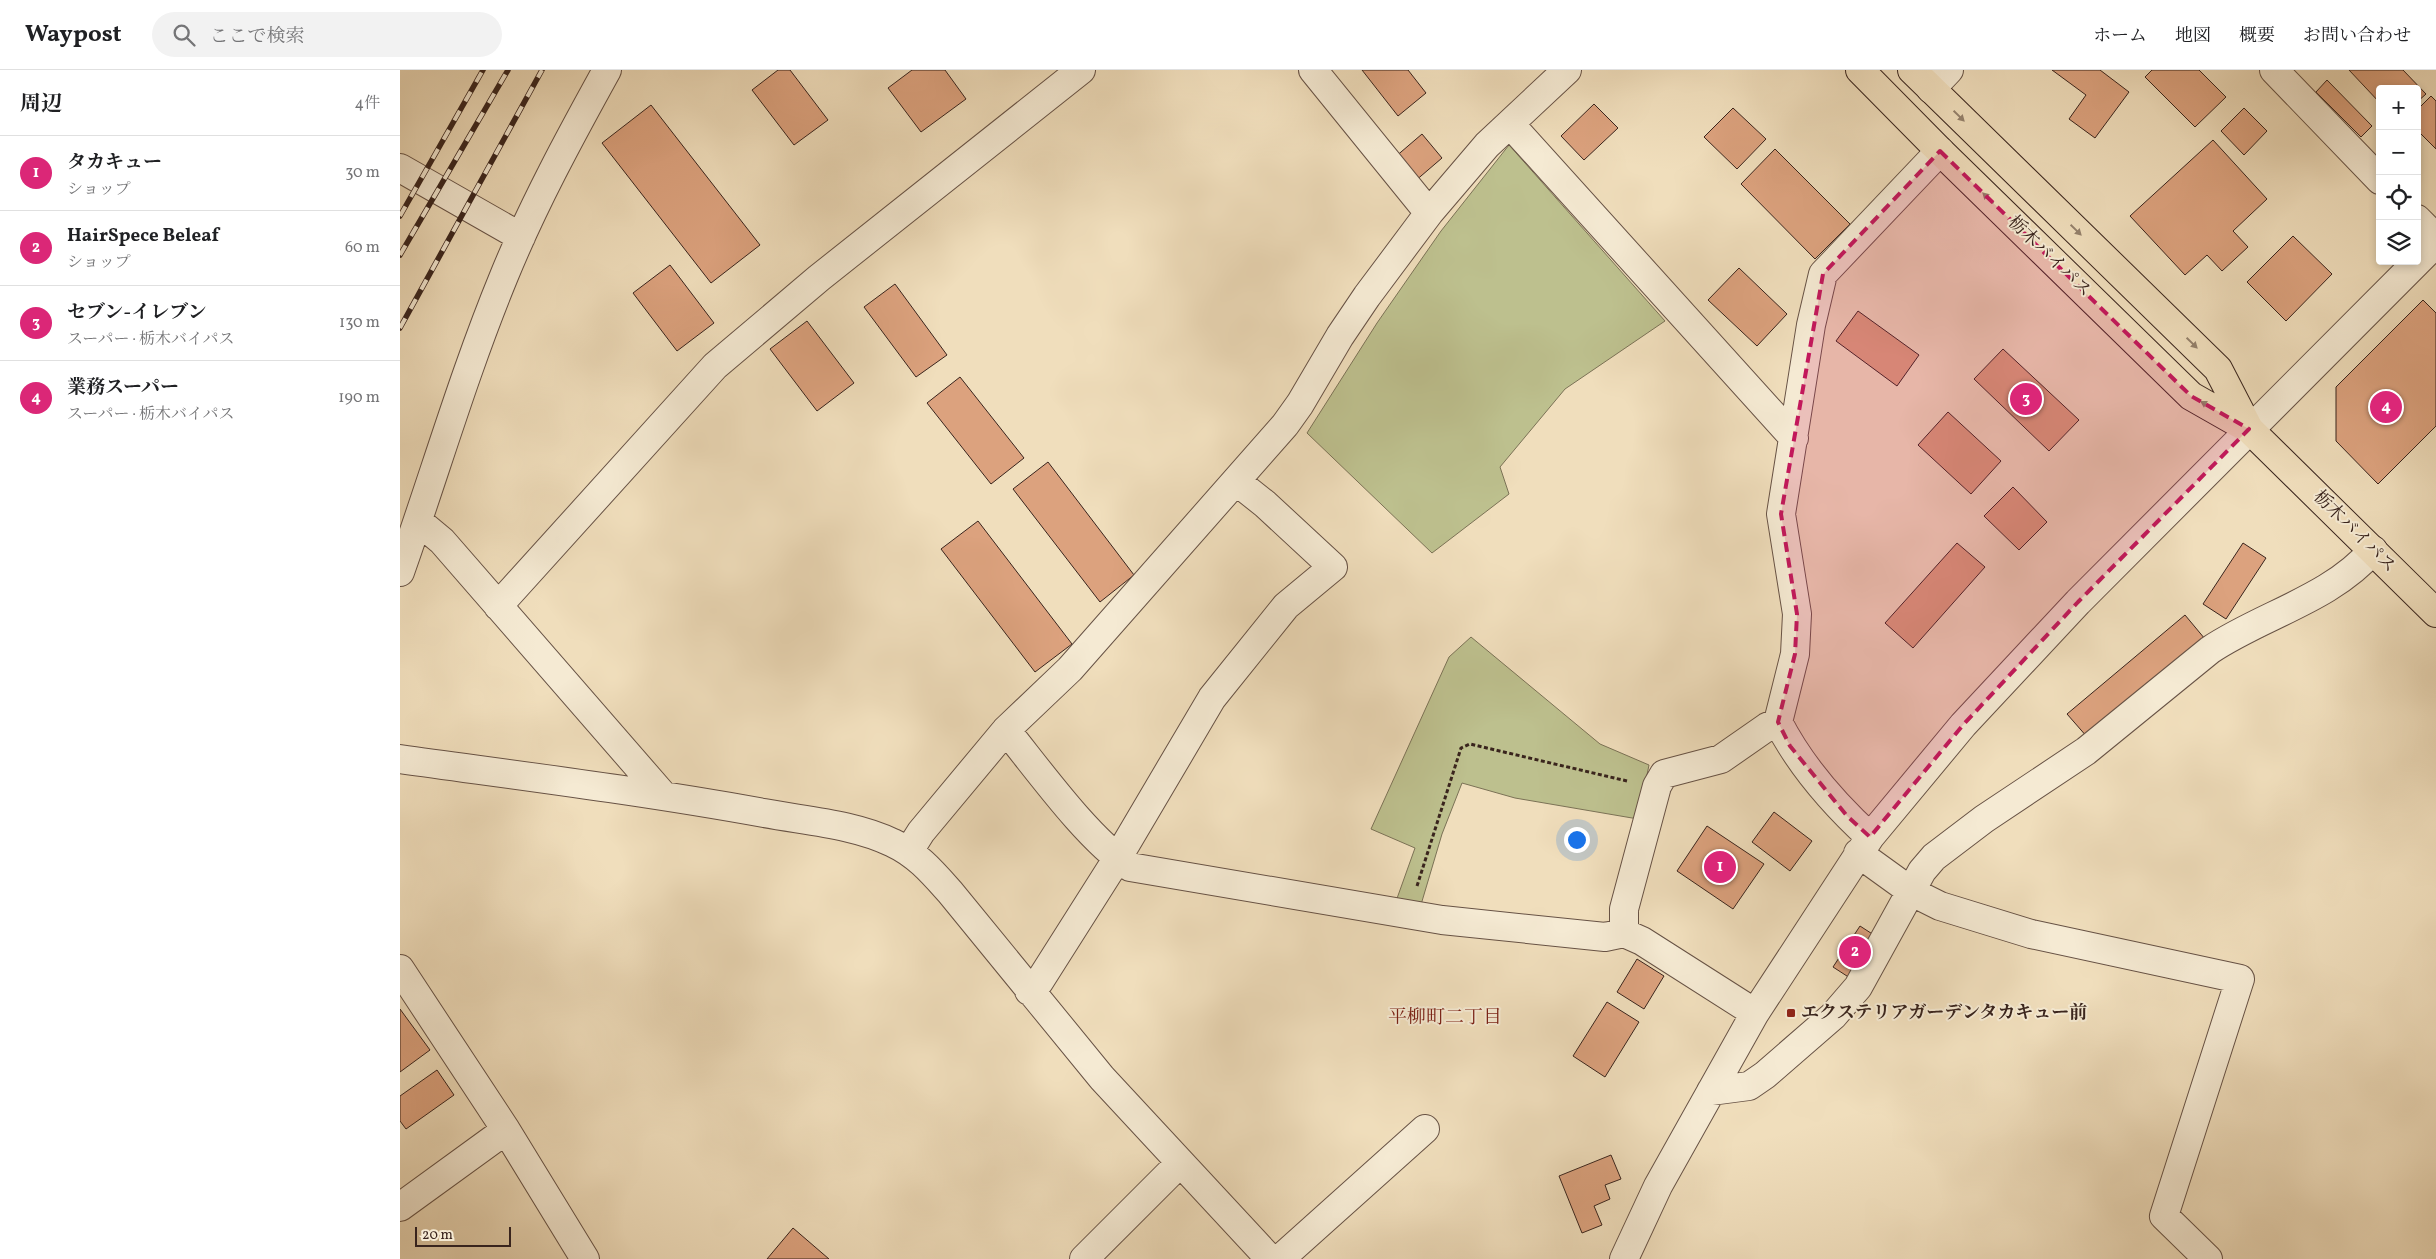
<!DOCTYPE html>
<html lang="ja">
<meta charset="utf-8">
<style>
body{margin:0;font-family:Vollkorn,"Noto Serif JP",serif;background:#f2f2f2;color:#202124}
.controls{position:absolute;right:15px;top:15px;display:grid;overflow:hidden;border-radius:5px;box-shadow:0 2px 8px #0003}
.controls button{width:45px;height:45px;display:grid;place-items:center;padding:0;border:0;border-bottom:1px solid #e0e0e0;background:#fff;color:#202124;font:25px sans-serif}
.scale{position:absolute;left:15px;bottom:12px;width:96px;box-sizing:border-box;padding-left:5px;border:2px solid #39241d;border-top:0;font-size:14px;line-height:18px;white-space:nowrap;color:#39241d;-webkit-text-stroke:4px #f5ead3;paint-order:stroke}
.you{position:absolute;left:1176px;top:769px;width:18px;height:18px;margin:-12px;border:4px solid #fff;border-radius:50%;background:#1a73e8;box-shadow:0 0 0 8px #1a73e833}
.badge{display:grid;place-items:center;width:32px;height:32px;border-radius:50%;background:#db2777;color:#fff;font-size:16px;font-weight:700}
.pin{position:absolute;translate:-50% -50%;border:2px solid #fff;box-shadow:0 1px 5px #0006}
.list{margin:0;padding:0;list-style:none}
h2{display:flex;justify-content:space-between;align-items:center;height:65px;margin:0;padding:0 20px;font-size:21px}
h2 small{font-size:16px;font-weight:400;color:#757577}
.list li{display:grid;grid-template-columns:32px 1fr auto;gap:15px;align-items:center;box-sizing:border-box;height:75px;padding:0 20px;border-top:1px solid #e0e0e0}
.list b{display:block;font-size:19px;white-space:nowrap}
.list p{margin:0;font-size:16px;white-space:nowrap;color:#757577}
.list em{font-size:16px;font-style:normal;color:#757577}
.icon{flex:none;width:28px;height:28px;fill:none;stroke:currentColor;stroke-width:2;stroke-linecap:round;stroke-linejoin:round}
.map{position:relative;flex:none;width:2036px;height:1189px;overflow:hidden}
header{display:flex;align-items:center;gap:30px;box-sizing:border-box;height:70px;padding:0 25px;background:#fff;border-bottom:1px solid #e0e0e0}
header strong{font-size:24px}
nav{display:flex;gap:28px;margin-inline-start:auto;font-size:18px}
.search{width:350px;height:45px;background:#f2f2f2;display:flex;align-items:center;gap:12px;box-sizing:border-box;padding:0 18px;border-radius:28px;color:#757577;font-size:19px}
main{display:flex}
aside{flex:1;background:#fff}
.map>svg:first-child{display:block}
</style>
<header>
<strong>Waypost</strong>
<div class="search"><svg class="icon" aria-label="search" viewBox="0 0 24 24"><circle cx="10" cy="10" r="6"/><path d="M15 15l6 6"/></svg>ここで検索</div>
<nav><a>ホーム</a><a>地図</a><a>概要</a><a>お問い合わせ</a></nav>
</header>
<main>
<aside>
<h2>周辺<small>4件</small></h2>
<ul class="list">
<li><span class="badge">1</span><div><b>タカキュー</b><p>ショップ</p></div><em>30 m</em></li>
<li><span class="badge">2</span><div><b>HairSpece Beleaf</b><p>ショップ</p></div><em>60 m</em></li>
<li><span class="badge">3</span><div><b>セブン-イレブン</b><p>スーパー · 栃木バイパス</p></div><em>130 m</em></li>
<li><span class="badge">4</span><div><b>業務スーパー</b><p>スーパー · 栃木バイパス</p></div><em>190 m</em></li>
</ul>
</aside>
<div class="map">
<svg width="2036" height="1189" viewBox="0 0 2036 1189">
<rect width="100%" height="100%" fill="#f0debc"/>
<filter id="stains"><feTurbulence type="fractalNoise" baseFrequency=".004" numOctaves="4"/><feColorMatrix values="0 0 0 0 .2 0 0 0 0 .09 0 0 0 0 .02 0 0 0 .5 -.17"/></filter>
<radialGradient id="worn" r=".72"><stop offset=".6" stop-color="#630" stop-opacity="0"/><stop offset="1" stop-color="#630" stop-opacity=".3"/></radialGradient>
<path fill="#bdc08e" stroke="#7b7256" d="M 1109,75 L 1265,251 L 1165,319 L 1100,397 L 1109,424 L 1032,483 L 907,363 L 977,253 L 1041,161 Z
M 1071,567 L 1200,674 L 1249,695 L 1238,749 L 1115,728 L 1062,713 L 1042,764 L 1020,838 L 995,834 L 1015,778 L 971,759 L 1049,587 Z"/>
<path fill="#dca27e" stroke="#39241d" d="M 378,0 L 390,0 L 428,50 L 394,75 L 352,20 Z
M 512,0 L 545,0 L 566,29 L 521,62 L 488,18 Z
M 962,0 L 1008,0 L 1026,23 L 998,46 Z
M 1652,0 L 1700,0 L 1729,22 L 1695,68 L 1669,49 L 1686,25 Z
M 1752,0 L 1799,0 L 1826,27 L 1795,57 L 1745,7 Z
M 1949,0 L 2003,0 L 2026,24 L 2017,32 L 2017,19 L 1980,19 L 1980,33 Z
M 1927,10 L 1972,56 L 1961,67 L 1916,22 Z
M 2031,26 L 2036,31 L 2036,79 L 2017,60 L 2017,40 Z
M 1194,34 L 1218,58 L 1184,90 L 1161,66 Z
M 251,35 L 360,175 L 311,213 L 202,73 Z
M 1333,38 L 1366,69 L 1337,99 L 1304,67 Z
M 1844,38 L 1867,61 L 1844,85 L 1821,61 Z
M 1022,64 L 1042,88 L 1014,112 L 994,88 Z
M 1813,70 L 1867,129 L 1833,161 L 1848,177 L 1822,201 L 1807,185 L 1785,205 L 1730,146 Z
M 1375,79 L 1450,154 L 1415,189 L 1341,114 Z
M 1893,166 L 1932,204 L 1886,251 L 1847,212 Z
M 270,195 L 314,253 L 277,281 L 233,223 Z
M 1339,198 L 1387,244 L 1357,276 L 1308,230 Z
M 495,214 L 547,285 L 516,307 L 464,237 Z
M 2023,230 L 2036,243 L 2036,356 L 1978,414 L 1936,371 L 1936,317 Z
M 1458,241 L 1519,285 L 1497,316 L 1436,271 Z
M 407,251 L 454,313 L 417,341 L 370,279 Z
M 1603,279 L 1679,350 L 1649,381 L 1574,309 Z
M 560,307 L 624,388 L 591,414 L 527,333 Z
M 1548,342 L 1601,391 L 1571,424 L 1518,375 Z
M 648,392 L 734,505 L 700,532 L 613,419 Z
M 1613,417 L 1647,452 L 1619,480 L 1584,446 Z
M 578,451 L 672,574 L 635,602 L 541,479 Z
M 1557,473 L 1585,497 L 1513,578 L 1485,553 Z
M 1843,473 L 1866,488 L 1826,549 L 1803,534 Z
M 1785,545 L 1805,569 L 1688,668 L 1667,644 Z
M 1374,742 L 1412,771 L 1390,801 L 1352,772 Z
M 1307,756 L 1364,794 L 1333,839 L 1277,801 Z
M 1460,856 L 1477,867 L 1450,908 L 1433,897 Z
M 1237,889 L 1264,906 L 1244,939 L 1217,922 Z
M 1207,932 L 1239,952 L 1205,1007 L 1173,986 Z
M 0,939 L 30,980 L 0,1002 Z
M 37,1000 L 54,1025 L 6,1059 L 0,1051 L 0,1026 Z
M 1211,1085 L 1221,1109 L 1205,1115 L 1210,1129 L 1194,1136 L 1202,1155 L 1182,1163 L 1159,1106 Z
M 393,1158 L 429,1189 L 367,1189 Z"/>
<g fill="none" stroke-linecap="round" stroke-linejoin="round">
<defs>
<path id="minor" d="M 913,0 L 1029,143
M 1874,0 L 1980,110
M 1531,19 L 1549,0
M 1110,54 L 1394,368
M 0,98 L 121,167
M 2017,149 L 2036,168
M 18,451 L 42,471 L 262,724
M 0,502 C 35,403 64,303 104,206 C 133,135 170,67 207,0
M 98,536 L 315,296 L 419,208 L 681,0
M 606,660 C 640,702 687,768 730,797 L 1042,850 L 1205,867 L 1224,863 L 1242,871 L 1355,943
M 0,689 C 122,706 243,721 364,743 C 406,751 454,754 493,773 C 517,784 533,803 550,822 L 702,1008 L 870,1189
M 1470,767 C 1434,734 1400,695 1378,652 L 1395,584 L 1397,544 L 1381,444 L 1411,255 L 1423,204 L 1540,81
M 509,781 L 521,762 L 606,660 L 670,599 L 885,355 L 900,334 L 940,266 L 967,226 L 1029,143 L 1087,75 L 1167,0
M 1458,783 L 1512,822 L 1540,836 L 1631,864 L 1840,909 L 1764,1146 L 1808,1189
M 1224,863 L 1224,839 L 1257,716 L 1264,704 L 1321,689 L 1367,657 L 1378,652
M 0,899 L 106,1060 L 185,1189
M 629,921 L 639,912 L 717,789 L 812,628 L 886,536 L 933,497 L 865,434 L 836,411
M 1311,1021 L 1349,1016 L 1365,1005 L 1433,946 L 1458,917 L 1522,801 L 1534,787 L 1584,749 L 1686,681 L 1810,580 C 1862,545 1931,529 1973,480
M 0,1137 L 106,1060
M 684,1189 L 780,1093
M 880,1189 L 1025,1059
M 1224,1189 L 1258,1116 L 1355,943 L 1470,767 L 1563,655 L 1678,532 L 2036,173"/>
<path id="major" d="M 1460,0 L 1540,81 L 1791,326 L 1849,359 L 2036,543
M 1512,0 L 1818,299 L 1849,359"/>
</defs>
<use href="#minor" stroke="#675245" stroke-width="30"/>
<use href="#major" stroke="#39241d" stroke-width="30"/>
<path stroke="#39241d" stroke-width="3" stroke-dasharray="4 2.5" stroke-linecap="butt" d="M 1017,816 L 1061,678 L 1070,674 L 1227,711"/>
<use href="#minor" stroke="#f5ead3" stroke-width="28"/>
<use href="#major" stroke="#f0debc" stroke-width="28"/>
<defs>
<path id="rail" d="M 0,146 L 83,0
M 0,185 L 108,0
M 0,258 L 142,0"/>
</defs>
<use href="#rail" stroke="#39241d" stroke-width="5.5"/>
<use href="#rail" stroke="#f5ead3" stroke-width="4" stroke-dasharray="11" stroke-linecap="butt"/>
</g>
<defs><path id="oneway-solid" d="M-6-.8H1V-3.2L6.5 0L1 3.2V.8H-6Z" transform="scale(1.25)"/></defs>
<g fill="#94816c">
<use href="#oneway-solid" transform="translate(1559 46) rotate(44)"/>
<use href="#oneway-solid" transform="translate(1588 128) rotate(-136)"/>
<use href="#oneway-solid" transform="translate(1676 160) rotate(44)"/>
<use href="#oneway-solid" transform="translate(1792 273) rotate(44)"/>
<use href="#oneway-solid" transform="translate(1807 335) rotate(-150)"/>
</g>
<path fill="#c2185b" fill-opacity="0.2" stroke="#c2185b" stroke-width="4" stroke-dasharray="10 6" stroke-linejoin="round" d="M 1540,81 L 1791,326 L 1849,359 L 1678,532 L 1563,655 L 1470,767 L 1447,746 L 1390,676 L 1378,652 L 1395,584 L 1397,544 L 1381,444 L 1423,204 Z"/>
<rect fill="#8f2418" stroke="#f5ead3" stroke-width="2" x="1386" y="938" width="10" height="10" rx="2.5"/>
<g text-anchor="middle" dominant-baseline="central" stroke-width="4" stroke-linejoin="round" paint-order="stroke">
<g font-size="18" fill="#39241d" stroke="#f5ead3">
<text transform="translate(1649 187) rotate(44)">栃木バイパス</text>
<text transform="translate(1954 462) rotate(45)">栃木バイパス</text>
</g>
<g font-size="18" font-weight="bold" fill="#39241d" stroke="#f5ead3" text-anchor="start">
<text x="1401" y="943">エクステリアガーデンタカキュー前</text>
</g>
<g font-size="19" fill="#7a1f14" stroke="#f5ead3">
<text x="1045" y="948">平柳町二丁目</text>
</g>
</g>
<rect width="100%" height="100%" filter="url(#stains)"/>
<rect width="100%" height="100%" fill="url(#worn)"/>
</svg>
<div class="controls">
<button>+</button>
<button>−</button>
<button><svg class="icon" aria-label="locate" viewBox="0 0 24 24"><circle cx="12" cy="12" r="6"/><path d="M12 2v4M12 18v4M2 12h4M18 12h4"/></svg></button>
<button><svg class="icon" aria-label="layers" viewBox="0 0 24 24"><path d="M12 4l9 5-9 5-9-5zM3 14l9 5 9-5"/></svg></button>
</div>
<div class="scale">20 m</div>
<div class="you"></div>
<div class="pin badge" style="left:1320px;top:797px">1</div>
<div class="pin badge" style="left:1455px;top:882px">2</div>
<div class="pin badge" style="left:1626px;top:329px">3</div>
<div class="pin badge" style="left:1986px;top:337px">4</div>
</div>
</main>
